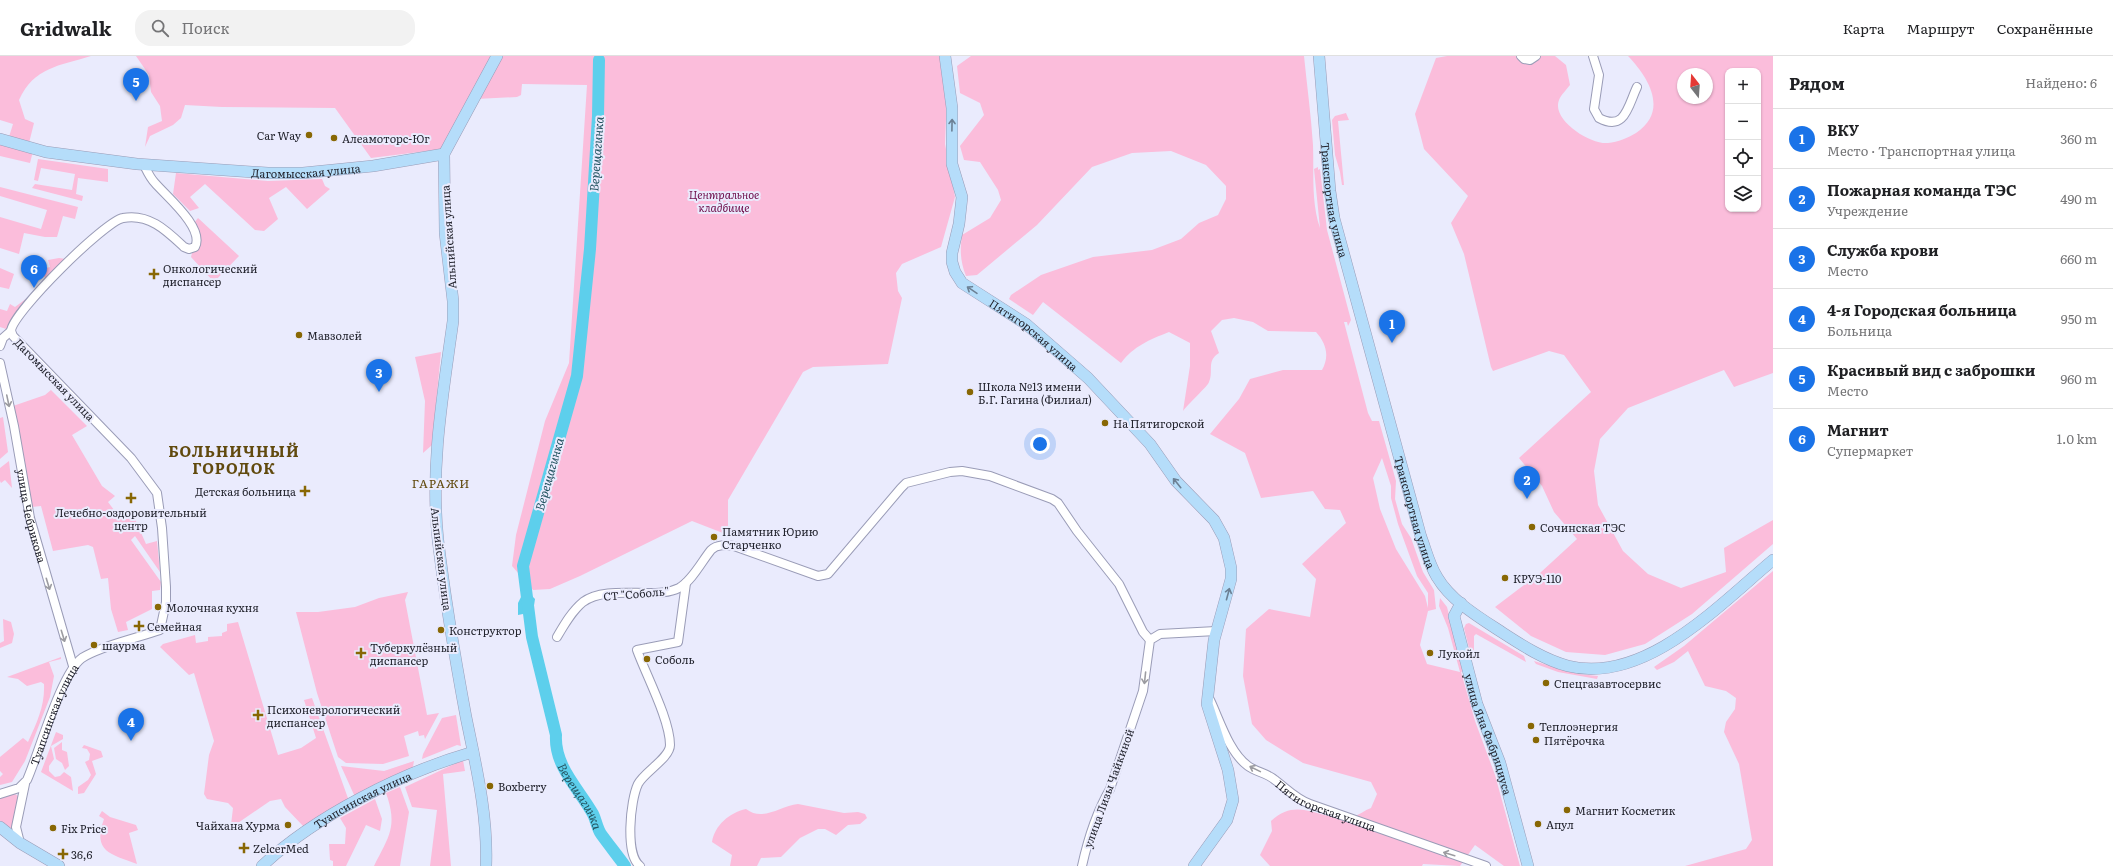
<!DOCTYPE html>
<html lang="ru">
<meta charset="utf-8">
<style>
body{margin:0;font-family:Literata,serif;background:#f2f2f2;color:#202124}
.controls{position:absolute;right:12px;top:12px;display:grid;overflow:hidden;border-radius:8px;box-shadow:0 1px 3px #0004}
.controls button{width:36px;height:36px;display:grid;place-items:center;padding:0;border:0;border-bottom:1px solid #e0e0e0;background:#fff;color:#202124;font:20px sans-serif}
.compass{position:absolute;left:1677px;top:12px;width:36px;height:36px;border-radius:50%;background:#fff;box-shadow:0 1px 3px #0004;rotate:343deg}
.you{position:absolute;left:1040px;top:388px;width:14px;height:14px;margin:-10px;border:3px solid #fff;border-radius:50%;background:#1a73e8;box-shadow:0 0 0 6px #1a73e833}
.badge{display:grid;place-items:center;width:26px;height:26px;border-radius:50%;background:#1a73e8;color:#fff;font-size:13px;font-weight:700}
.pin{position:absolute;translate:-50% -33px;filter:drop-shadow(0 1px 2px #0008)}
.pin::after{content:'';position:absolute;top:21px;width:14px;height:12px;background:inherit;clip-path:polygon(0 0,100% 0,50% 100%)}
.list{margin:0;padding:0;list-style:none}
h2{display:flex;justify-content:space-between;align-items:center;height:52px;margin:0;padding:0 16px;font-size:17px}
h2 small{font-size:13px;font-weight:400;color:#757577}
.list li{display:grid;grid-template-columns:26px 1fr auto;gap:12px;align-items:center;box-sizing:border-box;height:60px;padding:0 16px;border-top:1px solid #e0e0e0}
.list b{display:block;font-size:15px;white-space:nowrap}
.list p{margin:0;font-size:13px;white-space:nowrap;color:#757577}
.list em{font-size:13px;font-style:normal;color:#757577}
.icon{flex:none;width:22px;height:22px;fill:none;stroke:currentColor;stroke-width:2;stroke-linecap:round;stroke-linejoin:round}
.map{position:relative;flex:none;width:1773px;height:810px;overflow:hidden}
header{display:flex;align-items:center;gap:24px;box-sizing:border-box;height:56px;padding:0 20px;background:#fff;border-bottom:1px solid #e0e0e0}
header strong{font-size:19px}
nav{display:flex;gap:22px;margin-inline-start:auto;font-size:14px}
.search{width:280px;height:36px;background:#f2f2f2;display:flex;align-items:center;gap:10px;box-sizing:border-box;padding:0 14px;border-radius:16px;color:#757577;font-size:15px}
main{display:flex}
aside{flex:1;background:#fff}
.map>svg:first-child{display:block}
.green{fill:#fbbddb;fill-rule:evenodd}
.water{fill:#5dcfec}
.lines{fill:none;stroke-linecap:round;stroke-linejoin:round}
.river{stroke:#5dcfec;stroke-width:12}
.street-casing{stroke:#9a9cb7;stroke-width:10}
.secondary-casing{stroke:#9a9cb7;stroke-width:12}
.street{stroke:#fff;stroke-width:8}
.secondary{stroke:#b5ddfa;stroke-width:11}
.oneway{stroke:#6c8094}
.oneway2{stroke:#9c9ca1}
.poi-dot{fill:#886704;stroke:#eaebfd;stroke-width:1.5}
.labels{text-anchor:middle;dominant-baseline:central;stroke-width:4;stroke-linejoin:round;paint-order:stroke}
.poi-label{font-size:11px;fill:#23242e;stroke:#eaebfd;text-anchor:start}
.street-label{font-size:11px;fill:#23242e;stroke:#eaebfd}
.park-label{font-size:11px;font-style:italic;fill:#6e0e4b;stroke:#eaebfd}
.water-label{font-size:12px;font-style:italic;fill:#245461;stroke:#eaebfd}
.neighbourhood-label{font-size:12px;letter-spacing:1px;fill:#614a0e;stroke:#eaebfd}
.district-label{font-size:15px;font-weight:bold;letter-spacing:1px;fill:#614a0e;stroke:#eaebfd}
</style>
<header>
<strong>Gridwalk</strong>
<div class="search"><svg class="icon" aria-label="search" viewBox="0 0 24 24"><circle cx="10" cy="10" r="6"/><path d="M15 15l6 6"/></svg>Поиск</div>
<nav><a>Карта</a><a>Маршрут</a><a>Сохранённые</a></nav>
</header>
<main>
<div class="map">
<svg width="1773" height="810" viewBox="0 0 1773 810">
<rect width="100%" height="100%" fill="#eaebfd"/>
<g class="green">
<path d="M0 0H91C59 10 34 11 19 44L25 63 34 67 29 87 9 81 13 68 0 64Z"/>
<path d="M136 0H943L947 38 945 88 955 141 941 191 902 208 896 217 898 235 902 242 888 308 813 311 803 316 728 444V479L692 465 580 520 550 533 533 534 512 510 516 479 545 365 569 307 587 29 522 28 521 39 517 41 476 43 437 103 435 94 371 102 335 52 222 51 185 49 181 62 173 69 150 80 145 91 148 71 162 65 160 50 151 36 149 19Z"/>
<path d="M971 0H1304C1307 30 1311 59 1313 89 1314 116 1311 146 1320 172L1314 113 1318 111V114L1320 113 1327 174 1351 264 1348 270 1347 266H1344L1368 357 1372 365H1379L1396 425 1395 443 1402 468 1411 482 1423 516 1434 534 1436 553 1428 555 1420 589 1427 608 1460 616 1448 572 1439 550 1440 542 1447 551 1463 615 1461 616 1475 665 1495 719 1520 810H1504L1475 789 1460 810 1423 808 1422 810H1270L1260 799 1272 775 1271 765C1299 739 1319 766 1351 761 1358 760 1365 754 1371 752L1377 738 1371 726 1303 707 1266 684 1252 668 1243 620 1246 573 1269 553 1310 561 1316 523 1302 508 1346 467 1340 454 1325 453 1313 435 1261 442 1245 397 1210 378 1239 343 1250 323 1283 314H1322C1330 300 1326 287 1316 276L1268 275 1253 266 1234 262 1222 264 1211 275 1219 297C1206 305 1214 315 1209 326 1208 330 1187 349 1183 355L1190 310V287L1169 276C1149 284 1134 290 1121 307L1043 246 1033 259 1009 243 1011 239 1041 219 1093 201 1152 194 1181 183 1199 167 1218 159 1226 143V130L1206 109 1171 95 1132 97 1092 111 1037 169 977 219 966 220C960 205 960 194 962 179L990 162 1001 144 998 134 980 106 964 104 960 90 984 59 980 47 960 37 957 10ZM1382 402 1391 430V442L1398 468 1417 520 1428 537V552L1425 540 1396 493 1380 453 1373 422Z"/>
<path d="M1447 0H1555L1566 9 1570 29C1567 33 1561 39 1559 44 1551 64 1591 89 1608 87 1618 86 1628 82 1636 77 1669 55 1649 22 1628 0H1773V317L1734 331 1724 314 1628 352 1600 383 1594 415 1598 449 1623 495 1648 518 1681 532 1726 516 1724 492 1773 464V488L1692 558 1645 588 1605 599 1566 596 1531 580 1495 551 1540 517 1577 483 1554 456 1542 430 1519 402 1591 336 1564 299 1549 295 1493 315 1491 311 1464 198 1451 167 1468 140 1424 93 1415 58 1436 2ZM1728 15H1758V153H1728ZM1683 18H1707V42H1683Z"/>
<path d="M1346 57 1349 64 1338 65 1344 129H1342L1340 116 1335 99 1332 64 1335 60Z"/>
<path d="M0 86 33 95 30 107 0 100Z"/>
<path d="M38 103 108 113V126L78 122 76 138 83 140 82 145 32 132 35 128 72 134 75 118 41 112 38 125 34 124Z"/>
<path d="M176 117 268 125 322 123 325 130 330 133 307 153 286 131 269 142 278 163 264 175 255 174 205 128 190 141 199 152 190 155 173 138Z"/>
<path d="M0 131 78 151 75 163 63 160 57 181H45L24 177 19 198 0 192V161L41 173 47 154 0 140Z"/>
<path d="M198 162 239 200 214 226 191 201C195 183 205 190 194 167Z"/>
<path d="M59 202 66 203 50 228 39 214 50 211 48 204Z"/>
<path d="M0 212 14 218 9 233 0 231Z"/>
<path d="M31 239 34 240 6 273 0 271V253L7 255 10 248 15 251Z"/>
<path d="M441 296 432 389 423 397 425 345 415 301Z"/>
<path d="M51 334 87 370 72 379 102 430 115 440 108 446 120 462 129 455 135 463 146 488 157 485 160 516 135 480 131 484 161 526 160 534 152 535V553L126 566 128 574 118 576 111 553 108 522 101 523 93 491 88 489 53 495 41 450 32 451 13 350 45 339Z"/>
<path d="M3 361 8 396 0 403V362Z"/>
<path d="M9 405 12 432 5 424 1 427 0 425V412Z"/>
<path d="M1773 515V810H1685L1746 793 1752 784 1739 708 1724 676 1726 666 1735 653 1736 642 1726 635 1705 630 1688 595 1674 606 1657 614 1654 611 1684 590Z"/>
<path d="M408 536 405 544 427 659 439 657 425 683 424 679 419 680 418 675 404 680 409 700 383 708 346 707 338 701 317 637 296 556H318L355 551 379 542Z"/>
<path d="M3 563 11 566 14 578 12 587 0 592V587L4 585Z"/>
<path d="M238 566 278 699 301 692 316 682 304 644 312 642 349 745 304 771 285 751 281 743 270 745 235 769H231L233 752 228 747 207 743 204 738 209 699 214 685 194 617 189 619 160 591 163 588 195 579 196 587 208 585V581L222 580V577L227 575V568Z"/>
<path d="M1469 567 1524 600 1526 606 1476 578 1474 580V596H1470L1464 572 1466 568Z"/>
<path d="M61 601V603L49 606 54 620 50 641 25 705 12 726 0 729V721L3 718 0 715V701L23 682 28 686C37 666 45 650 44 628L41 626 27 630 18 623 7 621Z"/>
<path d="M1534 605 1578 618 1598 620 1597 623 1558 616 1536 608Z"/>
<path d="M456 659 461 690 457 689 422 703 423 698 442 662Z"/>
<path d="M56 676 63 679V683L51 690 54 703 49 710V715L55 721 60 720 64 716 71 721 73 735 41 716Z"/>
<path d="M62 686V694L67 696 69 710 65 714 62 707 56 703 54 692Z"/>
<path d="M84 689 101 695 103 701 92 705 96 718 84 737 78 738V731L88 724 91 719 85 706 89 704 90 698 87 693 82 692Z"/>
<path d="M463 704 465 715 443 718 451 810H430L437 754 412 751 405 731Z"/>
<path d="M414 705 412 716 355 741 341 710 384 715Z"/>
<path d="M400 731 409 756 400 810H374C389 780 398 771 386 737Z"/>
<path d="M15 738 18 740V744L13 770 9 773 0 766V740Z"/>
<path d="M375 743 382 763 380 775 366 769 346 810H333V805L330 804 329 788H345L346 772 340 762Z"/>
<path d="M798 748 844 757 858 756 865 758 867 762 860 768 848 769 836 779 825 773H818L800 782 781 801 761 802 757 810H730L732 799 712 786C715 769 729 757 746 753 763 766 780 750 798 748Z"/>
<path d="M102 755 110 761 136 769 138 774 129 777 137 808C111 798 92 796 104 763L99 760Z"/>
</g>
<path class="water" d="M530 538 535 543 533 556 518 559V547L522 539Z"/>
<g class="lines">
<path class="river" id="s1" d="M599 4 598 60 590 193 577 320 523 510 532 581 556 679C554 710 579 733 593 758 596 764 597 772 601 778 609 789 617 799 625 810"/>
<g class="street-casing">
<g id="street">
<path d="M1521 0 1524 3 1530 4 1536 0"/>
<path d="M1593 0 1599 19 1594 53 1599 62C1625 76 1628 50 1637 31"/>
<path d="M0 290 3 282 11 275"/>
<path id="s2" d="M0 307 14 370 30 462 73 610"/>
<path d="M557 581C564 569 572 555 583 546 599 534 627 537 646 537 657 537 669 537 679 532 692 525 702 505 711 494 717 488 726 489 734 490L818 520 828 518 901 432 906 427 950 416 962 415 990 420 1052 443 1058 447 1077 475 1119 528 1143 576 1150 584"/>
<path id="s3" d="M1210 644C1220 665 1229 696 1248 710 1256 716 1267 717 1275 724 1287 733 1296 743 1310 748L1486 810"/>
<path id="s4" d="M0 738 19 732 27 724C39 697 61 617 82 602 101 590 137 582 160 574L166 546V531L162 472 157 437 131 402 13 280 11 275C12 257 105 165 123 162 149 157 167 175 184 191L189 193 195 191C205 172 166 140 155 127 150 122 147 115 144 109"/>
<path d="M20 787 16 771 25 728"/>
<path d="M640 810C625 799 630 745 638 728 644 716 670 702 670 689 670 664 646 619 637 594L678 586 686 527"/>
<path d="M1082 810C1088 783 1096 757 1110 733L1143 635 1150 584 1160 578 1216 575"/>
</g>
</g>
<g class="secondary-casing">
<g id="secondary">
<path id="s5" d="M945 0 952 52V108L962 141 959 168 952 197V206L955 216 962 227 1026 268 1088 322 1150 388 1176 425 1214 464 1224 482 1231 512V523L1214 584 1207 648 1228 714 1233 744 1227 764 1194 810"/>
<path id="s6" d="M1319 0 1330 135 1334 162 1421 481C1426 494 1429 508 1437 521 1451 545 1480 562 1503 577 1523 590 1545 604 1568 610 1645 629 1720 548 1773 504"/>
<path id="s7" d="M0 83 46 96 137 108 268 117H303L373 110 444 98"/>
<path id="s8" d="M1461 547 1454 560 1477 648 1500 707 1528 810"/>
<path d="M0 771 20 787 59 810"/>
<path id="s9" d="M262 810C315 760 403 716 473 696"/>
<path d="M486 810C488 759 476 710 466 661 455 602 445 543 438 484 430 410 443 338 453 265V245L445 177 444 98 497 0"/>
</g>
</g>
<use href="#street" class="street"/>
<use href="#secondary" class="secondary"/>
</g>
<defs><path id="oneway-shaft" d="M-6 0H5M1.5-3L5.5 0L1.5 3" fill="none" stroke-width="1.6" stroke-linecap="round" stroke-linejoin="round"/></defs>
<g class="oneway">
<use href="#oneway-shaft" transform="translate(952 69) rotate(-89)"/>
<use href="#oneway-shaft" transform="translate(972 234) rotate(-146)"/>
<use href="#oneway-shaft" transform="translate(1177 427) rotate(-129)"/>
<use href="#oneway-shaft" transform="translate(1228 538) rotate(-75)"/>
</g>
<g class="oneway2">
<use href="#oneway-shaft" transform="translate(8 345) rotate(78)"/>
<use href="#oneway-shaft" transform="translate(48 528) rotate(73)"/>
<use href="#oneway-shaft" transform="translate(63 580) rotate(73)"/>
<use href="#oneway-shaft" transform="translate(1145 622) rotate(96)"/>
<use href="#oneway-shaft" transform="translate(1255 713) rotate(-154)"/>
<use href="#oneway-shaft" transform="translate(1449 798) rotate(-163)"/>
</g>
<g class="poi-dot">
<circle cx="309" cy="79" r="4"/>
<circle cx="334" cy="82" r="4"/>
<path d="M152 212h4v4h4v4h-4v4h-4v-4h-4v-4h4z"/>
<circle cx="299" cy="279" r="4"/>
<circle cx="970" cy="336" r="4"/>
<circle cx="1105" cy="367" r="4"/>
<path d="M303 429h4v4h4v4h-4v4h-4v-4h-4v-4h4z"/>
<path d="M129 436h4v4h4v4h-4v4h-4v-4h-4v-4h4z"/>
<circle cx="1532" cy="471" r="4"/>
<circle cx="714" cy="481" r="4"/>
<circle cx="1505" cy="522" r="4"/>
<circle cx="158" cy="551" r="4"/>
<path d="M137 564h4v4h4v4h-4v4h-4v-4h-4v-4h4z"/>
<circle cx="441" cy="574" r="4"/>
<circle cx="94" cy="589" r="4"/>
<path d="M359 591h4v4h4v4h-4v4h-4v-4h-4v-4h4z"/>
<circle cx="1430" cy="597" r="4"/>
<circle cx="647" cy="603" r="4"/>
<circle cx="1546" cy="627" r="4"/>
<path d="M256 653h4v4h4v4h-4v4h-4v-4h-4v-4h4z"/>
<circle cx="1531" cy="670" r="4"/>
<circle cx="1536" cy="684" r="4"/>
<circle cx="490" cy="730" r="4"/>
<circle cx="1567" cy="754" r="4"/>
<circle cx="1538" cy="768" r="4"/>
<circle cx="288" cy="769" r="4"/>
<circle cx="53" cy="772" r="4"/>
<path d="M242 786h4v4h4v4h-4v4h-4v-4h-4v-4h4z"/>
<path d="M61 792h4v4h4v4h-4v4h-4v-4h-4v-4h4z"/>
</g>
<g class="labels">
<g class="poi-label">
<text x="301" y="79" text-anchor="end">Car Way</text>
<text x="342" y="82">Алеамоторс-Юг</text>
<text x="163" y="212">Онкологический<tspan x="163" dy="13">диспансер</tspan></text>
<text x="307" y="279">Мавзолей</text>
<text x="978" y="330">Школа №13 имени<tspan x="978" dy="13">Б.Г. Гагина (Филиал)</tspan></text>
<text x="1113" y="367">На Пятигорской</text>
<text x="296" y="435" text-anchor="end">Детская больница</text>
<text x="131" y="456" text-anchor="middle">Лечебно-оздоровительный<tspan x="131" dy="13">центр</tspan></text>
<text x="1540" y="471">Сочинская ТЭС</text>
<text x="722" y="475">Памятник Юрию<tspan x="722" dy="13">Старченко</tspan></text>
<text x="1513" y="522">КРУЭ-110</text>
<text x="166" y="551">Молочная кухня</text>
<text x="147" y="570">Семейная</text>
<text x="449" y="574">Конструктор</text>
<text x="102" y="589">шаурма</text>
<text x="370" y="591">Туберкулёзный<tspan x="370" dy="13">диспансер</tspan></text>
<text x="1438" y="597">Лукойл</text>
<text x="655" y="603">Соболь</text>
<text x="1554" y="627">Спецгазавтосервис</text>
<text x="267" y="653">Психоневрологический<tspan x="267" dy="13">диспансер</tspan></text>
<text x="1539" y="670">Теплоэнергия</text>
<text x="1544" y="684">Пятёрочка</text>
<text x="498" y="730">Boxberry</text>
<text x="1575" y="754">Магнит Косметик</text>
<text x="1546" y="768">Апул</text>
<text x="280" y="769" text-anchor="end">Чайхана Хурма</text>
<text x="61" y="772">Fix Price</text>
<text x="253" y="792">ZelcerMed</text>
<text x="71" y="798">36,6</text>
</g>
<g class="street-label">
<text stroke="none"><textPath href="#s7" startOffset="309">Дагомысская улица</textPath></text>
<text stroke="none"><textPath href="#s6" startOffset="145">Транспортная улица</textPath></text>
<text transform="translate(448 181) rotate(-94)">Альпийская улица</text>
<text stroke="none"><textPath href="#s5" startOffset="321">Пятигорская улица</textPath></text>
<text transform="translate(55 323) rotate(46)">Дагомысская улица</text>
<text stroke="none"><textPath href="#s6" startOffset="468">Транспортная улица</textPath></text>
<text stroke="none"><textPath href="#s2" startOffset="156">улица Чебрикова</textPath></text>
<text transform="translate(442 503) rotate(83)">Альпийская улица</text>
<text transform="translate(636 537) rotate(-5)">СТ "Соболь"</text>
<text stroke="none"><textPath href="#s4" startOffset="102">Туапсинская улица</textPath></text>
<text stroke="none"><textPath href="#s8" startOffset="138">улица Яна Фабрициуса</textPath></text>
<text transform="translate(1108 732) rotate(-70)">улица Лизы Чайкиной</text>
<text stroke="none"><textPath href="#s9" startOffset="121">Туапсинская улица</textPath></text>
<text stroke="none"><textPath href="#s3" startOffset="165">Пятигорская улица</textPath></text>
</g>
<g class="park-label">
<text x="724" y="138">Центральное<tspan x="724" dy="13">кладбище</tspan></text>
</g>
<g class="water-label">
<text transform="translate(596 98) rotate(-86)">Верещагинка</text>
<text transform="translate(549 418) rotate(-74)">Верещагинка</text>
<text stroke="none"><textPath href="#s1" startOffset="754">Верещагинка</textPath></text>
</g>
<g class="neighbourhood-label">
<text x="441" y="427">ГАРАЖИ</text>
</g>
<g class="district-label">
<text x="234" y="394">БОЛЬНИЧНЫЙ<tspan x="234" dy="17">ГОРОДОК</tspan></text>
</g>
</g>
</svg>
<div class="controls">
<button>+</button>
<button>−</button>
<button><svg class="icon" aria-label="locate" viewBox="0 0 24 24"><circle cx="12" cy="12" r="6"/><path d="M12 2v4M12 18v4M2 12h4M18 12h4"/></svg></button>
<button><svg class="icon" aria-label="layers" viewBox="0 0 24 24"><path d="M12 4l9 5-9 5-9-5zM3 14l9 5 9-5"/></svg></button>
</div>
<svg class="compass" viewBox="-18 -18 36 36"><path d="M0-13l5 13h-10z" fill="#e53935"/><path d="M0 13l5-13h-10z" fill="#757577"/></svg>
<div class="you"></div>
<div class="pin badge" style="left:1392px;top:287px">1</div>
<div class="pin badge" style="left:1527px;top:443px">2</div>
<div class="pin badge" style="left:379px;top:336px">3</div>
<div class="pin badge" style="left:131px;top:685px">4</div>
<div class="pin badge" style="left:136px;top:45px">5</div>
<div class="pin badge" style="left:34px;top:232px">6</div>
</div>
<aside>
<h2>Рядом<small>Найдено: 6</small></h2>
<ul class="list">
<li><span class="badge">1</span><div><b>ВКУ</b><p>Место · Транспортная улица</p></div><em>360 m</em></li>
<li><span class="badge">2</span><div><b>Пожарная команда ТЭС</b><p>Учреждение</p></div><em>490 m</em></li>
<li><span class="badge">3</span><div><b>Служба крови</b><p>Место</p></div><em>660 m</em></li>
<li><span class="badge">4</span><div><b>4-я Городская больница</b><p>Больница</p></div><em>950 m</em></li>
<li><span class="badge">5</span><div><b>Красивый вид с заброшки</b><p>Место</p></div><em>960 m</em></li>
<li><span class="badge">6</span><div><b>Магнит</b><p>Супермаркет</p></div><em>1.0 km</em></li>
</ul>
</aside>
</main>
